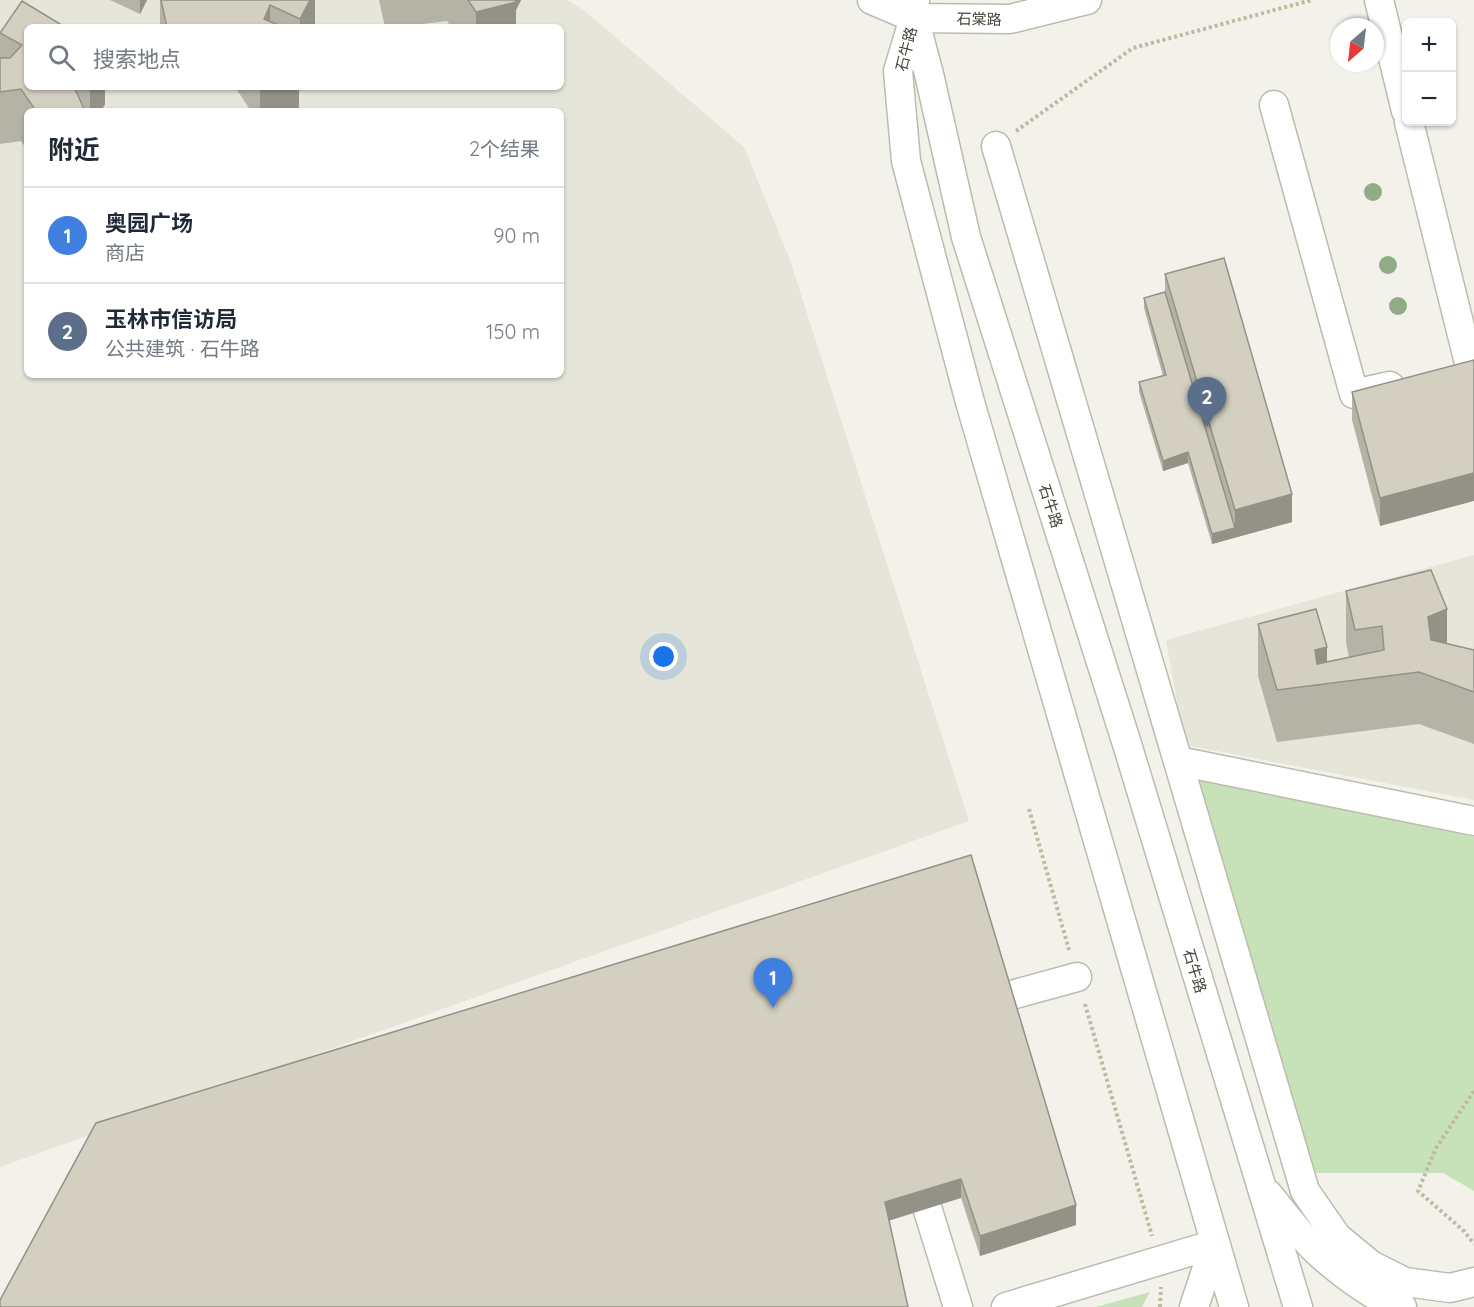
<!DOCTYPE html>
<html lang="zh">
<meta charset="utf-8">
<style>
body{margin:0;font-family:Quicksand,"Noto Sans SC",sans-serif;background:#f6f6f7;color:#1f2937}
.controls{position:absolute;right:18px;top:18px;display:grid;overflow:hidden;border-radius:9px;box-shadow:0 2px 4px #0004}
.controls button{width:54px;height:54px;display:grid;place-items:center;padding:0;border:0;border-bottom:2px solid #e0e1e3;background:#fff;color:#1f2937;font:30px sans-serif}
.compass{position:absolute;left:1330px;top:18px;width:54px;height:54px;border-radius:50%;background:#fff;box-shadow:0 2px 4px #0004;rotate:208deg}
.you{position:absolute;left:664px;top:657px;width:21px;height:21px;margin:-15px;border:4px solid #fff;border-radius:50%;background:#1a73e8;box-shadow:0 0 0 9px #1a73e833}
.badge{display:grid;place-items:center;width:39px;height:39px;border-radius:50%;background:#0f766e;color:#fff;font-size:20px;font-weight:700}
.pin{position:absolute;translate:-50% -50px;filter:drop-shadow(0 2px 3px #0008)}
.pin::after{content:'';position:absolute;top:32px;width:21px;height:18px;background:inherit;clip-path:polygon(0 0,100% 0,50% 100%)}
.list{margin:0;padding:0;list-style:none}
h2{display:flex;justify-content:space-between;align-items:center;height:78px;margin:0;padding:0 24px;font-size:26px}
h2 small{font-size:20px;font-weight:400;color:#747a83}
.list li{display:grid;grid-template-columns:39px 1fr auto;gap:18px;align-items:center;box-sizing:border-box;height:96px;padding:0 24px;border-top:2px solid #e0e1e3}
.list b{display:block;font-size:22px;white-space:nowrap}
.list p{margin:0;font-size:20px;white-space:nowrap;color:#747a83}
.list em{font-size:20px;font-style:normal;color:#747a83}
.icon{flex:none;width:33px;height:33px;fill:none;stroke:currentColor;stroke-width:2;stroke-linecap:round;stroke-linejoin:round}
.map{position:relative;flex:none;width:1474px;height:1307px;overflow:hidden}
.search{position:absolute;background:#fff;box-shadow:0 2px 4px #0004;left:24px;top:24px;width:540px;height:66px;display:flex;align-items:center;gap:15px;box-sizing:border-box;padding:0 21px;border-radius:9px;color:#747a83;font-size:22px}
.panel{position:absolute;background:#fff;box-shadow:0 2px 4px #0004;left:24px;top:108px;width:540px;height:270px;border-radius:9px}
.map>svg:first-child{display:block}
.residential{fill:#e6e5d9;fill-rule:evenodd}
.green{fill:#c7e2b8}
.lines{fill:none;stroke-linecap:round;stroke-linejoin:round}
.minor-casing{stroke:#bdbbae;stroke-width:31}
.path{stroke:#beb9a1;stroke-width:4;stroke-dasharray:3 3;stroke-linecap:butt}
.minor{stroke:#fff;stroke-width:28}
.tree{fill:#90ab85}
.wall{fill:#b5b2a6}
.shaded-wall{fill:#949187}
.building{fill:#d3cfc1;stroke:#949187;stroke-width:1.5}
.labels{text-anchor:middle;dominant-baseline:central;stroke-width:5;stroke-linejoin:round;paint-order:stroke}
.street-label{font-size:15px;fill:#464339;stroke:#fff}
</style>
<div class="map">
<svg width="1474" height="1307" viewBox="0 0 1474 1307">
<rect width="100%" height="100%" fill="#f3f2ea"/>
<g class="residential">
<path d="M0 0H567L586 12 744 147 790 260 969 821 0 1167ZM27 27H561V87H27ZM27 111H561V375H27Z"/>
<path d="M1474 555V800L1185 745 1166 640Z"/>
</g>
<g class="green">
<path d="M1192 777 1474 837V1191L1443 1173H1314Z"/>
<path d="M1150 1292 1142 1307H1096Z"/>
</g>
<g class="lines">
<g class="minor-casing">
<g id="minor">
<path d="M872 0 914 18 1010 19 1087 0"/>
<path d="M915 0 914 18 898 71 906 161 970 402 1234 1307"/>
<path d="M1379 0 1406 111"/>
<path d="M914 18 929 74 966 237 1127 744 1298 1307"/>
<path d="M1274 105 1354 394 1390 386"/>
<path d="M1409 122 1470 367"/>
<path d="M996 146 1305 1191 1337 1237 1371 1265 1405 1282 1450 1288 1474 1282"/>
<path d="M1178 761 1474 821"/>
<path d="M975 1005 1077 977"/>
<path d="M916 1172 958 1307"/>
<path d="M1268 1194C1281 1210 1293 1226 1307 1241 1326 1262 1376 1301 1402 1307"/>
<path d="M1006 1307 1215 1244"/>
<path d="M1194 1307 1215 1244"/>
</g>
</g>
<g class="path">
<path d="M1016 131 1133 48 1312 0"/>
<path d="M1029 809 1069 950"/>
<path d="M1085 1004 1152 1236"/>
<path d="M1474 1091 1436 1148 1418 1191 1464 1231 1474 1244"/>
<path d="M1160 1307 1161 1287"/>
</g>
<use href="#minor" class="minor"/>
</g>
<g class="tree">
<circle cx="1373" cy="192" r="9"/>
<circle cx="1388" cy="265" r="9"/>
<circle cx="1398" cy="306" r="9"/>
</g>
<g class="wall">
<path d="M110 0H147L140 14Z"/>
<rect x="160" y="0" width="155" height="27"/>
<path d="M379 0H521L516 10V27H451L447 21 398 27H385Z"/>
<path d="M22 1 27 87H105V104L101 111H27V150L21 141 0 144V33Z"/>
<path d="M168 87H184L169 89Z"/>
<path d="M235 87H299V111H251Z"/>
<path d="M1165 274 1292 522 1212 544 1188 463 1163 471 1139 392V382L1163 376 1144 308V298L1165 292Z"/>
<path d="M1474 360 1380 526 1352 420V392Z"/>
<path d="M1346 591 1447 643 1474 650V744L1419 724 1277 742 1258 676V624L1327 662 1349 657 1346 643Z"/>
<path d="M971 855 1076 1225 980 1256 961 1198 0 1307Z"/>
</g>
<g class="shaded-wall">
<path d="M140 0H147L140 14Z"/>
<path d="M310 0H315V27H300V19Z"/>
<path d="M516 0H521L516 10Z"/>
<path d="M516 2V27H476V12Z"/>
<path d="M270 5V27L264 19Z"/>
<path d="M90 87H105V104L101 111H90Z"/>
<rect x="260" y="87" width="39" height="24"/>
<path d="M1188 452V463L1163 471V461Z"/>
<path d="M1474 473V501L1380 526V498Z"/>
<path d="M1292 494V522L1212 544V534L1235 528V510Z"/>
<path d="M1447 609V660L1428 668V617Z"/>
<path d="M1327 647V684L1315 686V650Z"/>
<path d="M961 1179V1198L885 1222V1202Z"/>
<path d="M1076 1205V1225L980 1256V1236Z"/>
</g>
<g class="building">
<path d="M161 0H310L300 19 270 5 264 19 283 27H167Z"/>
<path d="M468 0H515L516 2 476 12Z"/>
<path d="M22 1 65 27H27V87H74L85 111H36L21 89 0 92V58H10L22 45 0 33Z"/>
<path d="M1224 258 1292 494 1235 510 1165 274Z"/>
<path d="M1165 292 1235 528 1212 534 1188 452 1163 461 1139 382 1166 375 1144 298Z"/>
<path d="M1474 360V473L1380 498 1352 392Z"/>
<path d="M1431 570 1447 609 1428 617 1431 640 1474 650V692L1419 672 1277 690 1258 624 1316 609 1327 647 1315 650 1317 664 1384 650 1382 626 1355 630 1346 591Z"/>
<path d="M971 855 1076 1205 980 1236 961 1179 885 1202 908 1307H0V1300L96 1123Z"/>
</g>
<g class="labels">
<g class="street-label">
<text transform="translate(979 19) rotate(1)">石棠路</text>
<text transform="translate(906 49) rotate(-76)">石牛路</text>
<text transform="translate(1051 506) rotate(72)">石牛路</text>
<text transform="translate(1195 971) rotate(73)">石牛路</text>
</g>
</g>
</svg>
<div class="controls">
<button>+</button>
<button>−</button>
</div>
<svg class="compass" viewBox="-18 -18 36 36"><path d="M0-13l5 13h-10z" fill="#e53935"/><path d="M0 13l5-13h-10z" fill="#747a83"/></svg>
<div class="you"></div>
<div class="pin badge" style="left:773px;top:1008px;background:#3f7fe0">1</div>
<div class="pin badge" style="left:1207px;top:427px;background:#5c6f8a">2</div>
<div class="search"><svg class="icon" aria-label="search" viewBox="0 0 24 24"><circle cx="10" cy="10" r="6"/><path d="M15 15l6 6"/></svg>搜索地点</div>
<section class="panel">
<h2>附近<small>2个结果</small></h2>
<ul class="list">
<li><span class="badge" style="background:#3f7fe0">1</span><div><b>奥园广场</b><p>商店</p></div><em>90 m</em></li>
<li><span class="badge" style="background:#5c6f8a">2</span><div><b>玉林市信访局</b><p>公共建筑 · 石牛路</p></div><em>150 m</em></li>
</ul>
</section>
</div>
